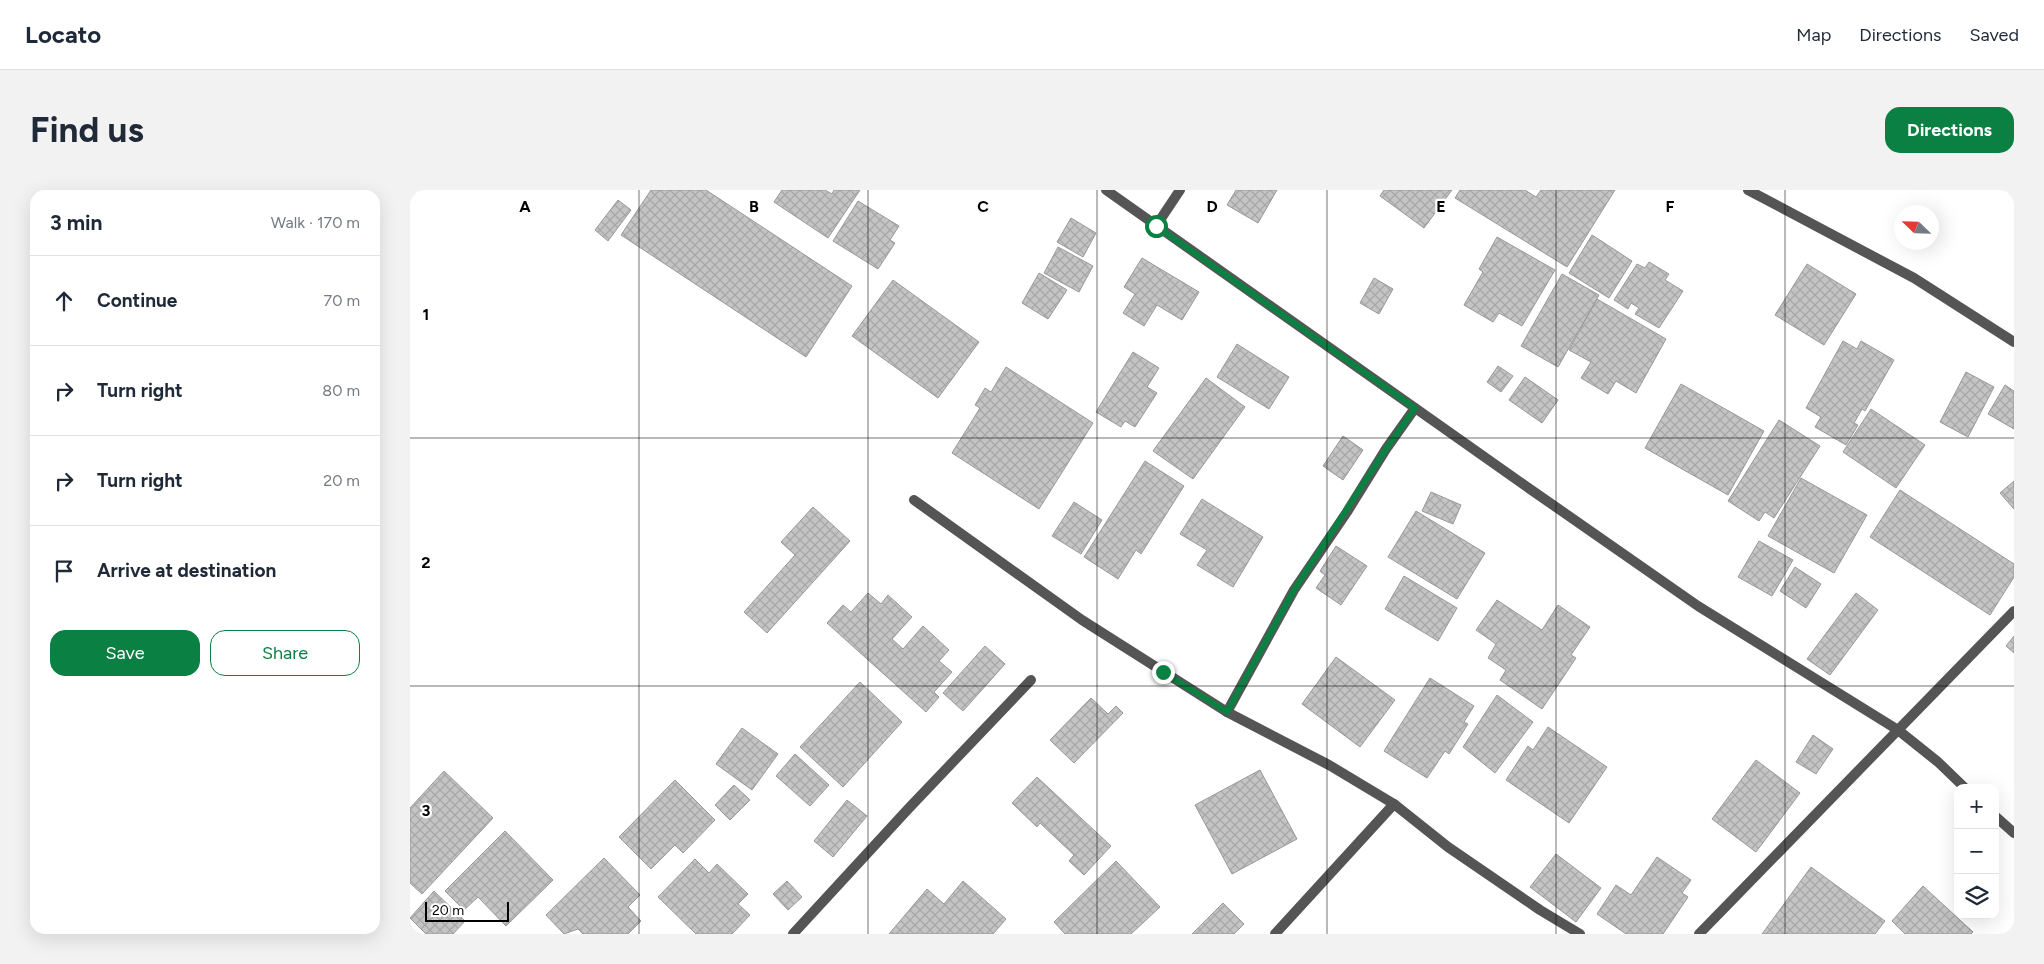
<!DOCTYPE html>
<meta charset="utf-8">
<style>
body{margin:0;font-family:Figtree,sans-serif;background:#f2f2f3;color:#1f2937}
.controls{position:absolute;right:15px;bottom:15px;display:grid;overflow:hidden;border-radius:10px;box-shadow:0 5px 20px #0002}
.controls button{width:45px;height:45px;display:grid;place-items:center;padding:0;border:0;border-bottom:1px solid #e0e1e3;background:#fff;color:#1f2937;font:25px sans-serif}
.compass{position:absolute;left:1484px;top:15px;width:45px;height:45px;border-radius:50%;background:#fff;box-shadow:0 5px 20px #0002;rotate:293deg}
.scale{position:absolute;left:15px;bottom:12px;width:84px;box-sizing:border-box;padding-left:5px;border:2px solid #000;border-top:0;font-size:14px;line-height:18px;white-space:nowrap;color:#000;-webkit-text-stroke:4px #fff;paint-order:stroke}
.stop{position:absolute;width:15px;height:15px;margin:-11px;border:4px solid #0b8043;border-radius:50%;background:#fff}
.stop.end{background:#0b8043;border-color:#fff;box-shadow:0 1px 5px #0008}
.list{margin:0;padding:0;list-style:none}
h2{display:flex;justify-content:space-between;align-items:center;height:65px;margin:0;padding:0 20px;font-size:21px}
h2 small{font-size:16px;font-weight:400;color:#747a83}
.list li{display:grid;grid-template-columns:32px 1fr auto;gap:15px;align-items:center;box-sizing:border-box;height:90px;padding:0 20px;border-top:1px solid #e0e1e3}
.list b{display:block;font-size:19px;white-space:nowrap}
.list em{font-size:16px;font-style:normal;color:#747a83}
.actions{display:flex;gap:10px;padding:15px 20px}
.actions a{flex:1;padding:11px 0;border:1px solid #0b8043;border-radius:15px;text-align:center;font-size:18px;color:#0b8043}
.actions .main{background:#0b8043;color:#fff}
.icon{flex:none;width:28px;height:28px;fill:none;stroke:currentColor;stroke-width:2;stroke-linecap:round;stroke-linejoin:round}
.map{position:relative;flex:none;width:1604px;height:744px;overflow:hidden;border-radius:15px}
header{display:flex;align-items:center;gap:30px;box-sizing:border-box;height:70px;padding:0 25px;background:#fff;border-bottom:1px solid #e0e1e3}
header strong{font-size:24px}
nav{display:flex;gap:28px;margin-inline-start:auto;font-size:18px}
.intro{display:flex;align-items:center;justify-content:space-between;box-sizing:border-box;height:120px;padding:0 30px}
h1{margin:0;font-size:35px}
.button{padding:12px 22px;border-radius:15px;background:#0b8043;color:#fff;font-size:18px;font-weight:700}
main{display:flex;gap:30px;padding:0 30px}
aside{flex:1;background:#fff;border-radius:15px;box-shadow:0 5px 20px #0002}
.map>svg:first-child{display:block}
.building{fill:url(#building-cross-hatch);stroke:#999}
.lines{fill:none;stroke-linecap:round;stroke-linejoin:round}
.street{stroke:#555;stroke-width:10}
.route{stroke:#0b8043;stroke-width:6}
.grid{fill:none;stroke:#000;stroke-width:1;stroke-opacity:0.55}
.grid-label{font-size:16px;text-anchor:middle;font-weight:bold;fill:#000;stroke:#fff;stroke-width:4.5;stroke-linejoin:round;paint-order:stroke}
</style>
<header>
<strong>Locato</strong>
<nav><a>Map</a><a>Directions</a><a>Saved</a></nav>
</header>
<div class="intro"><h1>Find us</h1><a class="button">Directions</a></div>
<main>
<aside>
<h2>3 min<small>Walk · 170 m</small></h2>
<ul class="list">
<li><svg class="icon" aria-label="ahead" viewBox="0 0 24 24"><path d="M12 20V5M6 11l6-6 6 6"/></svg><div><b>Continue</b></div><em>70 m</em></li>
<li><svg class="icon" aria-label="right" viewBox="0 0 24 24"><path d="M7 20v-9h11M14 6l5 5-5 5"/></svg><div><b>Turn right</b></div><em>80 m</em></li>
<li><svg class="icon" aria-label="right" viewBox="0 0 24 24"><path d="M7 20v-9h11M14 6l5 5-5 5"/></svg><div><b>Turn right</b></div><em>20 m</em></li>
<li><svg class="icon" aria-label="arrive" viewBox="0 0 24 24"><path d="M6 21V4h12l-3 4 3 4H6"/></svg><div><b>Arrive at destination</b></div></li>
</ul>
<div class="actions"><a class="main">Save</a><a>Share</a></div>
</aside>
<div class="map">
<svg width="1604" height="744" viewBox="0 0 1604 744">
<defs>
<pattern id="building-cross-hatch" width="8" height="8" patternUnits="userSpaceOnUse" patternTransform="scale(1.25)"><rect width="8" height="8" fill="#c4c4c4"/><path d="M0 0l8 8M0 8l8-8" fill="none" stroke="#a7a7a7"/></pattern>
</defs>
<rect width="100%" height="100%" fill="#fff"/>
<g class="building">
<path d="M241 0H296L442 96 396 167 211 45Z"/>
<path d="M372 0H415L422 4 424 0H450L418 48 364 12Z"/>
<path d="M826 0H867L848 33 817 15Z"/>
<path d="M974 0H1042L1014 38 970 6Z"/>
<path d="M1050 0H1115L1126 7 1131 0H1205L1157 77 1045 8Z"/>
<path d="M208 10 221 20 198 51 185 40Z"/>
<path d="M448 11 489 36 480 50 485 53 468 79 423 51Z"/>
<path d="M661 28 686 43 673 67 647 52Z"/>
<path d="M1182 45 1222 71 1199 108 1159 83Z"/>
<path d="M1087 47 1145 80 1112 136 1089 123 1083 132 1054 115 1073 82 1069 79Z"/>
<path d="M648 57 683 76 669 102 634 83Z"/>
<path d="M732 68 789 102 772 130 747 115 734 136 713 123 725 104 714 97Z"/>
<path d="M1239 72 1259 84 1255 90 1273 101 1249 138 1225 124 1229 118 1221 113 1218 119 1204 110 1227 74 1235 78Z"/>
<path d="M1397 74 1446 104 1414 155 1365 125Z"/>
<path d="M629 83 657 100 638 129 612 113Z"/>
<path d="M1152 84 1189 105 1148 177 1111 156Z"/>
<path d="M964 88 983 99 969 124 950 113Z"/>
<path d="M483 90 569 152 528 208 442 146Z"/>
<path d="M1187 109 1256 149 1226 203 1206 191 1198 204 1171 188 1181 172 1159 160Z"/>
<path d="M1433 151 1447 159 1451 151 1484 170 1455 221 1452 219 1444 233 1448 235 1436 255 1405 237 1411 227 1396 218Z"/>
<path d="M827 154 879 187 859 219 807 187Z"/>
<path d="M723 162 749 178 737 197 747 203 725 237 715 231 711 237 686 222Z"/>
<path d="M1088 176 1103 186 1091 202 1077 192Z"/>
<path d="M596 177 683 233 629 319 542 263 570 218 565 215 575 198 581 202Z"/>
<path d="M1556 182 1584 197 1558 247 1530 232Z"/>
<path d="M1115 187 1148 210 1132 233 1099 210Z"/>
<path d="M796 188 835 217 783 289 743 261Z"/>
<path d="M1271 194 1354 241 1318 305 1235 258Z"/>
<path d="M1595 195 1604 201V239L1578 224Z"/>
<path d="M1461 219 1515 255 1486 298 1433 262Z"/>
<path d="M1369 230 1410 256 1364 328 1355 322 1349 331 1318 311Z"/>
<path d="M933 246 953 260 933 290 913 276Z"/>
<path d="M735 271 774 296 731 364 726 360 708 389 674 367Z"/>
<path d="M1391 288 1457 325 1424 383 1358 346Z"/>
<path d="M1604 291V319L1590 303Z"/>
<path d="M1490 300 1604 374V387L1580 425 1460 347Z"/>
<path d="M1021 302 1051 315 1043 334 1012 321Z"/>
<path d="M792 309 853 347 823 397 787 375 797 360 770 344Z"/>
<path d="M664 312 692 330 671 364 642 346Z"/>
<path d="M403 317 440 351 357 443 334 422 385 365 371 352Z"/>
<path d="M1006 321 1075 363 1047 409 978 367Z"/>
<path d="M1349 351 1383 370 1362 406 1328 387Z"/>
<path d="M926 356 957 376 931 415 906 398 915 385 910 381Z"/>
<path d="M1385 377 1411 394 1396 418 1370 401Z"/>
<path d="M994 386 1047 418 1028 451 975 419Z"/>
<path d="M458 403 471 414 478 405 502 427 482 449 493 459 513 436 539 460 529 471 542 482 524 502 529 507 516 522 417 433 433 415 441 422Z"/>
<path d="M1446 403 1468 420 1420 485 1397 469Z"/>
<path d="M1087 410 1132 440 1148 415 1180 437 1161 465 1166 468 1132 519 1090 490 1096 480 1078 468 1086 454 1066 440Z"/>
<path d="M1604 446V463L1596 456Z"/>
<path d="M575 456 595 474 553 521 533 503Z"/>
<path d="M926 467 985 510 950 557 892 514Z"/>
<path d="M1020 488 1064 516 1054 532 1058 534 1039 564 1035 561 1017 588 974 561Z"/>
<path d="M450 492 492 532 433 597 390 557Z"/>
<path d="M1087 505 1123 532 1085 583 1053 557Z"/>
<path d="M681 508 698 524 706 516 713 523 664 573 640 550Z"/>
<path d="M1138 537 1197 577 1159 633 1096 590 1118 556 1123 560Z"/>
<path d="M332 538 368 564 342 600 306 574Z"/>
<path d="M1403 545 1423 559 1406 584 1386 572Z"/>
<path d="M385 564 419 595 400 616 366 586Z"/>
<path d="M1346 570 1390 603 1346 662 1302 629Z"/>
<path d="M850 580 887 649 822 684 785 615Z"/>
<path d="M34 581 83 628 12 704 0 693V618Z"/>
<path d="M627 587 701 656 674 685 659 671 664 665 630 633 627 637 602 613Z"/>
<path d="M265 590 305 630 273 663 265 655 241 679 209 647Z"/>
<path d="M324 595 340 610 320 630 305 615Z"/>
<path d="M437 610 457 626 423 667 404 651Z"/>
<path d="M95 641 143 690 96 736 68 707 54 720 35 701Z"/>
<path d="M1146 664 1191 698 1166 732 1120 697Z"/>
<path d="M1247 667 1281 690 1272 703 1278 707 1253 744H1216L1187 724 1206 695 1221 705Z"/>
<path d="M194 668 230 705 218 717 231 731 218 744H173L168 739 154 744 136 725Z"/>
<path d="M285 669 299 683 307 674 338 704 328 714 340 725 322 744H286L248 707Z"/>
<path d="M706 671 750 717 721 744H655L644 732Z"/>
<path d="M1401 677 1475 731 1465 744H1352Z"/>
<path d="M377 691 392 707 378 720 363 704Z"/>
<path d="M553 691 596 729 583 744H479L517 699 534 714Z"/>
<path d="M1513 696 1563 742 1561 744H1495L1482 731Z"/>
<path d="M24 701 55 731 43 744H16L0 728Z"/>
<path d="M813 713 834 734 824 744H782Z"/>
</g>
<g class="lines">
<g class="street">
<path d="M696 0 1110 292 1288 416 1488 540 1528 572 1555 598"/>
<path d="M1338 0 1504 88 1604 152"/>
<path d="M746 36 770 0"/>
<path d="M504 310 672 430 817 522 919 575 984 614 1038 657 1130 720 1170 744"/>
<path d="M817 522 884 400 937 322 976 259 1005 218"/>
<path d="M1585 626 1604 643"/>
<path d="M383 744 499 618 621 490"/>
<path d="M865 744 984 614"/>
<path d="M1289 744 1604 421"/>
</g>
</g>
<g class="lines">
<path class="route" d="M746 36 1005 218 976 259 884 400 817 522 753 482"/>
</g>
<path class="grid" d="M229 0V744M458 0V744M687 0V744M917 0V744M1146 0V744M1375 0V744M0 248H1604M0 496H1604"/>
<g class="grid-label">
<text x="115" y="22">A</text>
<text x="344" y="22">B</text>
<text x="573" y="22">C</text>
<text x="802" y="22">D</text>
<text x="1031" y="22">E</text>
<text x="1260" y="22">F</text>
<text x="16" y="130">1</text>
<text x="16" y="378">2</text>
<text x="16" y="626">3</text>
</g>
</svg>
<div class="controls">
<button>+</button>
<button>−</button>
<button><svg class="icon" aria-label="layers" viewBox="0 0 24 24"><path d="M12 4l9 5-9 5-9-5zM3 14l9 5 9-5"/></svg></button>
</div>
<svg class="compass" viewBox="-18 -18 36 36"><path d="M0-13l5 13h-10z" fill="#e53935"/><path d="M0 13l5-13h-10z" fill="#747a83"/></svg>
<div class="scale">20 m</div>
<div class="stop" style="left:746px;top:36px"></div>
<div class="stop end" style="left:753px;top:482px"></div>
</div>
</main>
